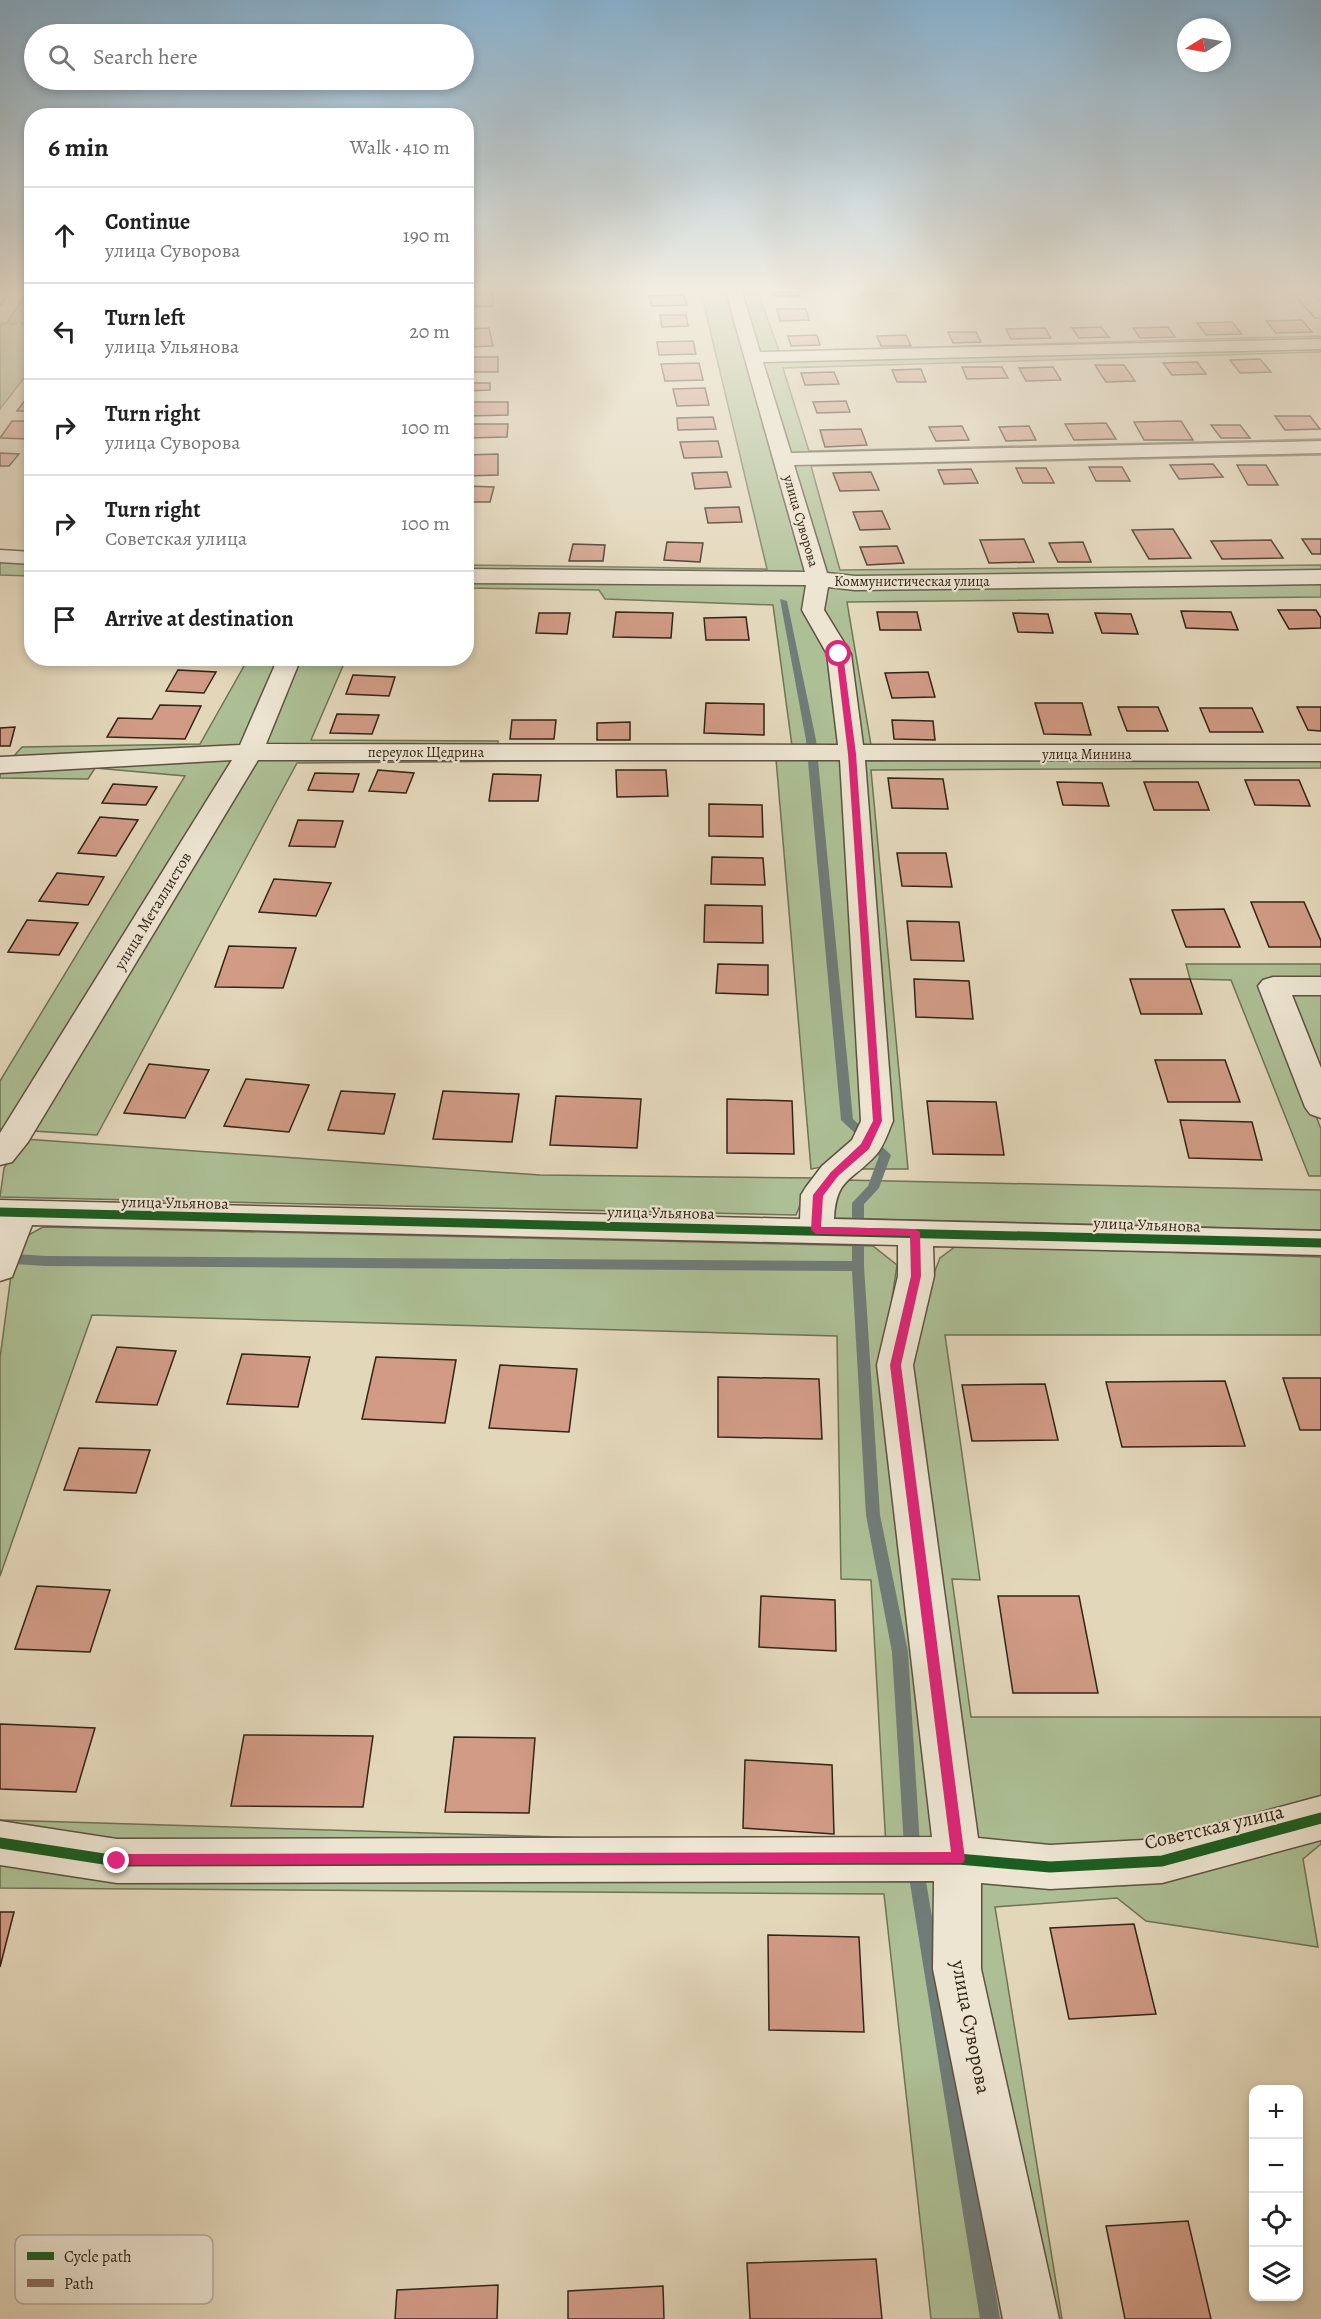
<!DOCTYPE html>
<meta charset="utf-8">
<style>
body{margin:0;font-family:Alegreya,serif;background:#f2f2f2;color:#222}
.controls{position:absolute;right:18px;bottom:18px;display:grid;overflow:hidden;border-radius:12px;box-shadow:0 3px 9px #0003}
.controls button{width:54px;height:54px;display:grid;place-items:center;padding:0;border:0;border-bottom:2px solid #e0e0e0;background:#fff;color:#222;font:30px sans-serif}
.compass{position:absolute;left:1177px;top:18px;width:54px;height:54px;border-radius:50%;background:#fff;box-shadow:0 3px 9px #0003;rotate:259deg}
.stop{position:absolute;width:18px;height:18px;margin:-14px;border:4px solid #db2777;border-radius:50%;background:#fff}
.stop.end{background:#db2777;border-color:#fff;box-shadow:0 2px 6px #0008}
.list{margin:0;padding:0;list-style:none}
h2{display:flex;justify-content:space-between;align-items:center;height:78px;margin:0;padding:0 24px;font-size:26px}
h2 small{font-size:20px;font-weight:400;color:#767676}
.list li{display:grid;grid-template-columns:39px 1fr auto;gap:18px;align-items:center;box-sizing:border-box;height:96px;padding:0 24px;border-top:2px solid #e0e0e0}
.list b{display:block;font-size:22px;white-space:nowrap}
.list p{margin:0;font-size:20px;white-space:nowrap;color:#767676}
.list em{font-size:20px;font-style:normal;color:#767676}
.icon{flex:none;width:33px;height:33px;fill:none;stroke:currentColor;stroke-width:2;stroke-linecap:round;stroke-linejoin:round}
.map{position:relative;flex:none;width:1321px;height:2319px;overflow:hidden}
.search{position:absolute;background:#fff;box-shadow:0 3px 9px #0003;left:24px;top:24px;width:450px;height:66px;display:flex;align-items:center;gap:15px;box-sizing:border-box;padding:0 21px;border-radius:33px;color:#767676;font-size:22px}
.panel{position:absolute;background:#fff;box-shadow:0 3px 9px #0003;left:24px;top:108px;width:450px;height:558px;border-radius:24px}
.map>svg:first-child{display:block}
.green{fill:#adbf95;stroke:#707256;stroke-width:1.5}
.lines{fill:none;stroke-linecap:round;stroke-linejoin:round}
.stream{fill:#707c78;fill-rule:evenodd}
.building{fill:#d19b86;stroke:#332417;stroke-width:1.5}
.minor-casing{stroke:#5f5140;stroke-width:3}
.minor{fill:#ede5d2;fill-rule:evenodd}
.quiet{stroke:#8d6e63;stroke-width:3;stroke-dasharray:7 3;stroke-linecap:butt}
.cycleway-far1-casing{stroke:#ede5d2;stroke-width:13}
.cycleway-casing{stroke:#ede5d2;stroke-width:15}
.cycleway-far1{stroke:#1b5e20;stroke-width:9}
.cycleway{stroke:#1b5e20;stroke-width:11}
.route{fill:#db2777}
.labels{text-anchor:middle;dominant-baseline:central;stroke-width:4.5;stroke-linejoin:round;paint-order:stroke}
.far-street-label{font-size:14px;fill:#332417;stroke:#ede5d2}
.street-label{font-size:16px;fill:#332417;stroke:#ede5d2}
.near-street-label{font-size:20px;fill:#332417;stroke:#ede5d2}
.key{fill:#ede5d2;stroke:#b5ab9a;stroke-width:1.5}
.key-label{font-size:16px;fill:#332417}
</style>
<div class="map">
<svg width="1321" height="2319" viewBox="0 0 1321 2319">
<rect width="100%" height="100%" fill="#e3d7ba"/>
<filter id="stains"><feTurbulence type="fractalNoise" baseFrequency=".00333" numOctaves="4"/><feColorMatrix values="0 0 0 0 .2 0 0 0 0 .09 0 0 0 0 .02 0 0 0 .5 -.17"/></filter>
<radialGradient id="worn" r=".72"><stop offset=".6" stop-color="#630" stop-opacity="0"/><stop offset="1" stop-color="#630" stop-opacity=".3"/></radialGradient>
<g class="green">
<path d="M25 292H31V369L0 409V328Z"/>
<path d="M701 292H728L808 576 467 573V565L767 569Z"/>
<path d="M739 292H758L779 351 1321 336V342L757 356Z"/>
<path d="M1321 346V352L783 368 809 451 1321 439V445L790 457 758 359Z"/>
<path d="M1321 449V455L811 466 840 570 1321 565V573L824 576 790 461Z"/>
<path d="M0 560 31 561V576L0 575Z"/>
<path d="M467 580 810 581 832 653 842 747 258 749 298 658 346 659 311 740 498 741V746H792L773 605 605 599 599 590 467 588Z"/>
<path d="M1321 581V597L847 602 871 745 859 750 820 609 824 583Z"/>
<path d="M248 659H283L243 750 0 758 13 757 22 747 200 744Z"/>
<path d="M241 754 6 1129H0V1081L185 776 95 768 88 779 0 778V767Z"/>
<path d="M257 755 842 758 867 1119C856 1142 838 1166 811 1169L776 759 297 763 97 1135 33 1131Z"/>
<path d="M1321 757V768L871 770 908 1169H852L873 1150 859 759Z"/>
<path d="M1186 964H1321V1089L1268 991 1321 1129V1176H1309L1231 980 1190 979Z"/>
<path d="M24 1139 540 1175 816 1178 804 1195 796 1215 0 1197 4 1168Z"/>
<path d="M844 1180 1321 1190V1230L832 1218V1198Z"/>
<path d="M43 1227 873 1246 897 1265 883 1359 943 1849 886 1847 871 1580 841 1579 837 1336 92 1315 0 1576V1358L14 1253 23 1238Z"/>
<path d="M956 1246 1321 1257V1335H945L980 1580 952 1579 971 1717H1321V1804L1155 1849 973 1846 907 1366 933 1276 940 1258Z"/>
<path d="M0 1820 791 1844 115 1846 0 1831Z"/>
<path d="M1321 1833V1844L1303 1859 1318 1947 1146 1921 1117 1898 995 1907 1062 2319H1044L968 1968 970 1871Z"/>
<path d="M0 1855 943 1865 1013 2319H931L884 1894 0 1888Z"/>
</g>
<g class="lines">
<path class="stream" d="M780 599 787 601 816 740 853 1119 891 1155 879 1188 864 1204V1266L880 1515 908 1652 920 1846 1000 2319H980L904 1846 892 1652 866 1515 852 1271 46 1266 0 1263V1253L46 1256 852 1261V1203L868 1186 879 1156 841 1120 806 740Z"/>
</g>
<g class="building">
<path d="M466 292H492L493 306 466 307Z"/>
<path d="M773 292H798L799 296H774Z"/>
<path d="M861 292H895L896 294 862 295Z"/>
<path d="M684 295 687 305 652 306 649 296Z"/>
<path d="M777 309H806L809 320 780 321Z"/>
<path d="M660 315H686L688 326 662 327Z"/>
<path d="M1302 320 1312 332 1276 333 1266 321Z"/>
<path d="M1232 322 1242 334 1206 335 1197 323Z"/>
<path d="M1101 327 1109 337 1079 338 1072 328Z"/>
<path d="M1168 327 1175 337 1140 338 1133 328Z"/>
<path d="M489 328 493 346 466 347V329Z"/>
<path d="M1045 328 1051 338 1011 339 1006 329Z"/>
<path d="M948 332H976L981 342 953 343Z"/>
<path d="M817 335 820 345 791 346 788 336Z"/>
<path d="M906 335 911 346H881L877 336Z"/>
<path d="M693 341 696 354 659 355 657 342Z"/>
<rect x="466" y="357" width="32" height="15"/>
<path d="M1260 359 1271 372 1240 373 1230 360Z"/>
<path d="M1197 362 1206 374 1172 375 1163 363Z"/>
<path d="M699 363 703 380 665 381 661 364Z"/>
<path d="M1095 365H1124L1135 381 1106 382Z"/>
<path d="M962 367H1002L1008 378 967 379Z"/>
<path d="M1053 367 1061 380 1026 381 1019 368Z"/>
<path d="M921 369 926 382H897L892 370Z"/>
<path d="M834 372 839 384 805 385 801 373Z"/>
<path d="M466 383H490V390L466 391Z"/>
<path d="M705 388 709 405 677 406 673 389Z"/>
<path d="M29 395H32V411H17Z"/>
<path d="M846 401 850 412 817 413 813 402Z"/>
<path d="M470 402H508V415L469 416Z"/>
<path d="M1275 416H1310L1320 429 1285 430Z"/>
<path d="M713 417 716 429 678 430 677 418Z"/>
<path d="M12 421H32L29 439 0 438Z"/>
<path d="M1181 421 1193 440H1144L1134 422Z"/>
<path d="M1106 423 1116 439 1074 440 1065 424Z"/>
<path d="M469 424H508L507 437 468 438Z"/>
<path d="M1211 425H1240L1250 438H1221Z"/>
<path d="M962 426 969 440 936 441 929 427Z"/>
<path d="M1029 426 1036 440 1006 441 999 427Z"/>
<path d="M861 429 867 445 825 447 820 430Z"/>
<path d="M718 441 722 457 684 458 680 442Z"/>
<path d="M0 453 19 454 9 466H0Z"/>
<path d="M498 454V475L466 476V455Z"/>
<path d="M1213 464 1223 477 1179 479 1170 465Z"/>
<path d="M1237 465H1266L1278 485H1248Z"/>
<path d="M1089 467H1122L1130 481H1096Z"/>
<path d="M1016 468H1046L1054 483H1023Z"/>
<path d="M971 469 978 483 944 484 938 470Z"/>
<path d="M727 472 731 487 695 489 692 473Z"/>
<path d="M871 472 879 490 840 491 833 473Z"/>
<path d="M466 486 494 487 490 502H466Z"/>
<path d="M739 507 742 522 708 523 705 508Z"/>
<path d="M882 511 890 529 860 530 853 512Z"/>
<path d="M1173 529 1191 558 1149 559 1132 530Z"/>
<path d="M1024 539 1034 562 989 563 980 540Z"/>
<path d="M1302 539H1321V554H1312Z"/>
<path d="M1271 540 1283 558 1222 559 1211 541Z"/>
<path d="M667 542 703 543 700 562 664 560Z"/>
<path d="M1083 542 1091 562H1058L1049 543Z"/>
<path d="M573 544 605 545 603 561H569Z"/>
<path d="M897 546 904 563 867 565 860 547Z"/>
<path d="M1278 610H1316L1321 618V628L1289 629Z"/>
<path d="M1181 611 1231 612 1238 630 1186 628Z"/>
<path d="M616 612 673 613 671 638 613 637Z"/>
<path d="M877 612H917L921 630H880Z"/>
<path d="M539 613H570L567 634 536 633Z"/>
<path d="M1013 613 1048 614 1053 633 1018 632Z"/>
<path d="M1095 613 1131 614 1138 634 1102 633Z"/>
<path d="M746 617 749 640H706L704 618Z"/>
<path d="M178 670 216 672 204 693 166 691Z"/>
<path d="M928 672 935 697 892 698 885 673Z"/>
<path d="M353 675 395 677 389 696 346 694Z"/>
<path d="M706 703 764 704V735L704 733Z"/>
<path d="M1035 703H1082L1091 735 1044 734Z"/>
<path d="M160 705 201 706 185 739 107 737 118 718 152 719Z"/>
<path d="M1118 707H1158L1168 731H1127Z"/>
<path d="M1297 707H1321V731L1308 730Z"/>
<path d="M1200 708H1252L1263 732H1210Z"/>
<path d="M337 714 379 715 372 734 330 733Z"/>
<path d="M512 720H556L554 739H510Z"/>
<path d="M892 720 933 721 935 740 894 739Z"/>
<path d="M630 722V740H597V723Z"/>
<path d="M15 727 10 746H0V728Z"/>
<path d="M378 770 414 773 406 793 369 791Z"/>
<path d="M616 770H666L668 796 617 797Z"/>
<path d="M315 773 359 774 353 792 308 790Z"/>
<path d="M493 774 541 775 538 801H489Z"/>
<path d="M888 778 943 779 948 809 892 808Z"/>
<path d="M1245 780H1299L1310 806 1255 805Z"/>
<path d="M1057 782 1102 783 1109 806 1063 805Z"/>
<path d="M1144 782H1198L1209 810H1154Z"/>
<path d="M113 784 157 787 146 805 102 803Z"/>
<path d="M709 804 762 805 763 837 709 836Z"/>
<path d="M100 817 138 820 116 856 78 853Z"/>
<path d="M298 820 343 821 335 847 289 846Z"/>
<path d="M897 853H946L952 887 902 886Z"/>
<path d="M712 857 763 858 765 885 711 884Z"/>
<path d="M57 873 104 877 88 905 39 901Z"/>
<path d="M274 879 331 883 316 916 259 912Z"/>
<path d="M1251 902H1304L1321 941V947H1269Z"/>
<path d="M705 905 762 906 763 943 704 942Z"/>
<path d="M1224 909 1240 947H1186L1172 910Z"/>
<path d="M27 920 78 923 59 955 8 952Z"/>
<path d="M907 921 959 922 964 961 911 960Z"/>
<path d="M229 946 296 948 283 988 215 987Z"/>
<path d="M718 964 768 965V995L716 993Z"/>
<path d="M914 979 969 981 973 1019 916 1017Z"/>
<path d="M1130 979H1190L1202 1014H1141Z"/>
<path d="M1155 1060H1225L1240 1102H1168Z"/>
<path d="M149 1064 209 1070 185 1118 124 1113Z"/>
<path d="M246 1079 309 1085 289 1132 224 1126Z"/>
<path d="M341 1091 395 1094 384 1134 328 1130Z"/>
<path d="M443 1091 519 1094 512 1142 433 1139Z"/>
<path d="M556 1096 641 1099 637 1148 550 1145Z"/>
<path d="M727 1099 792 1101 794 1154 727 1153Z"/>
<path d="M927 1101 996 1102 1004 1155 933 1154Z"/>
<path d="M1180 1120 1252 1122 1262 1160 1189 1158Z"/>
<path d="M117 1347 176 1351 157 1405 96 1402Z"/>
<path d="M242 1354 310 1357 298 1407 227 1404Z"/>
<path d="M376 1357 456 1360 445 1423 362 1419Z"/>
<path d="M500 1365 577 1369 569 1432 489 1428Z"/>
<path d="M718 1377 819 1379 822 1439 718 1437Z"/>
<path d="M1283 1378H1321V1430H1300Z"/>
<path d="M1225 1381 1245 1446 1122 1447 1106 1382Z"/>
<path d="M1045 1384 1058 1440 972 1441 962 1385Z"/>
<path d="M79 1448 150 1450 136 1493 64 1490Z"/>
<path d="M37 1586 110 1590 90 1652 15 1649Z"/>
<path d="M761 1596 835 1600 836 1651 759 1647Z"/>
<path d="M998 1596H1079L1098 1693H1013Z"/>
<path d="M0 1724 95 1728 76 1792 0 1789Z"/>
<path d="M244 1735 373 1736 363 1807 231 1806Z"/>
<path d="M454 1737 535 1738 529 1813 445 1812Z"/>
<path d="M745 1760 832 1765 834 1834 743 1828Z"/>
<path d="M0 1912H14L0 1967Z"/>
<path d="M1134 1924 1156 2014 1069 2019 1050 1928Z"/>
<path d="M768 1935 859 1937 864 2032 769 2030Z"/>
<path d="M1188 2221 1211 2319H1125L1106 2226Z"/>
<path d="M876 2259 882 2319H750L747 2263Z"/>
<path d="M498 2285 497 2319H395L397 2290Z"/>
<path d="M663 2286 664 2319H568V2291Z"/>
</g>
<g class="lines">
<g class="minor-casing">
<g id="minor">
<path d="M10 292H26L6 323 0 324V307Z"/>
<path d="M726 292H742L760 352 1321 339V349L763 362 791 453 1321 441V453L794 465 827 573 855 576 1321 570V584L855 590 828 587 824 610 851 654 863 745H1321V761L865 760 893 1121C888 1132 884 1146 876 1155 851 1182 836 1178 834 1219L1321 1231V1255L933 1246 934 1276 913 1365 978 1838 1050 1845 1162 1839 1321 1796V1840L1162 1883 1050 1889 981 1883V1969L1059 2319H1003L933 1969 934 1881 117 1883 0 1865V1821L117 1839 932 1837 877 1365 898 1276V1245L32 1225 12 1277 0 1281V1200L800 1219 801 1195 806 1187 822 1166 852 1140 861 1121 840 760H258L28 1142 12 1162 0 1165V1133L232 760 0 773V757L240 745 278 658H301L266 744 838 745 827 654 802 610 806 585 466 583V569L805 572Z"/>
<path d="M1293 292H1310L1321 303V318L1315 317Z"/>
<path d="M0 550 32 552V564L0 562Z"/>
<path d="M1273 977H1321V995H1292L1321 1068V1118L1310 1114 1305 1107 1258 986 1263 980Z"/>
</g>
</g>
<use href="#minor" class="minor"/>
<path class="quiet" d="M0 324 32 323"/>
<g class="cycleway-far1-casing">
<path id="cycleway-far1" d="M0 1212 1321 1243"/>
</g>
<g class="cycleway-casing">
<path id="cycleway" d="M0 1843 117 1861 958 1859 1050 1867 1162 1861 1321 1818"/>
</g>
<use href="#cycleway-far1" class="cycleway-far1"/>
<use href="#cycleway" class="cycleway"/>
</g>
<linearGradient id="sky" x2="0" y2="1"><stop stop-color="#88b5d5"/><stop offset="0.47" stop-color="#f2ede0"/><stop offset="1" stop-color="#f2ede0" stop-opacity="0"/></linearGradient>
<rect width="1321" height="617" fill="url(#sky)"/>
<path class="route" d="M839 652 843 654 856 754 882 1121 869 1149 838 1176 823 1196 821 1227 915 1229 920 1232 921 1276 901 1365 965 1859 963 1863 112 1865 110 1861 117 1854 951 1852 890 1365 911 1276 910 1236 816 1234 811 1230 813 1195 831 1172 861 1144 873 1121 848 754 836 654Z"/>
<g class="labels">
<g class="far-street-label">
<text transform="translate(801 521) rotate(74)">улица Суворова</text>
<text x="912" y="581">Коммунистическая улица</text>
<text x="426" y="752">переулок Щедрина</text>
<text x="1087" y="754">улица Минина</text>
</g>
<g class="street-label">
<text transform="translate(153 911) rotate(-59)">улица Металлистов</text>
<text transform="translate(175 1203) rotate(1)">улица Ульянова</text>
<text transform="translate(661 1213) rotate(1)">улица Ульянова</text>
<text transform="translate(1147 1225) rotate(2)">улица Ульянова</text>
</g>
<g class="near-street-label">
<text transform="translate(1214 1827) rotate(-13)">Советская улица</text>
<text transform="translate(971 2027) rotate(79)">улица Суворова</text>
</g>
</g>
<rect x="15" y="2235" width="198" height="69" rx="9" class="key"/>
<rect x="27" y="2252" width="27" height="8" fill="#1b5e20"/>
<rect x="27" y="2279" width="27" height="8" fill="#8d6e63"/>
<g class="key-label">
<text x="64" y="2262">Cycle path</text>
<text x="64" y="2289">Path</text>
</g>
<rect width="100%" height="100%" filter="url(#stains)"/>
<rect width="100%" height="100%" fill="url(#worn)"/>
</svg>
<div class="controls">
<button>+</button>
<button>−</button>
<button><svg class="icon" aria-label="locate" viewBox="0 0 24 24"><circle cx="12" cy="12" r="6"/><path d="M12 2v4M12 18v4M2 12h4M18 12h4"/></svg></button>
<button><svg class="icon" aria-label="layers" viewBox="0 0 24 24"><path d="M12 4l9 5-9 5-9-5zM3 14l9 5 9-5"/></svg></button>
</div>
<svg class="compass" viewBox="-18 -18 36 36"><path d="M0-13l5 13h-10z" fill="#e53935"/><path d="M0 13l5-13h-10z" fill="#767676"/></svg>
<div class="stop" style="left:839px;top:654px"></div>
<div class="stop end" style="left:117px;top:1861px"></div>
<div class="search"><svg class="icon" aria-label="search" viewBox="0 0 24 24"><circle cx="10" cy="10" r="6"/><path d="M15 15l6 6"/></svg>Search here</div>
<section class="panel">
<h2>6 min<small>Walk · 410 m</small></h2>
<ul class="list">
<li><svg class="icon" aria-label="ahead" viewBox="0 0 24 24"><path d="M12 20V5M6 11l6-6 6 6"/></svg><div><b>Continue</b><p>улица Суворова</p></div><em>190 m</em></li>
<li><svg class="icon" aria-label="left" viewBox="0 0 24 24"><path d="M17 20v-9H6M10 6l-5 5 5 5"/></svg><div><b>Turn left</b><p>улица Ульянова</p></div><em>20 m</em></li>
<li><svg class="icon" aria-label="right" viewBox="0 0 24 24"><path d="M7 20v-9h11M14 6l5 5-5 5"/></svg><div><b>Turn right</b><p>улица Суворова</p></div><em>100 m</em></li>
<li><svg class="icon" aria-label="right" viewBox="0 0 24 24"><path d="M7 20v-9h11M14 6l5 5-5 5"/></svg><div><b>Turn right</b><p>Советская улица</p></div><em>100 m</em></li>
<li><svg class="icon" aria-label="arrive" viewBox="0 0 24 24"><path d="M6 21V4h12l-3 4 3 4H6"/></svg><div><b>Arrive at destination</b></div></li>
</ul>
</section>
</div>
